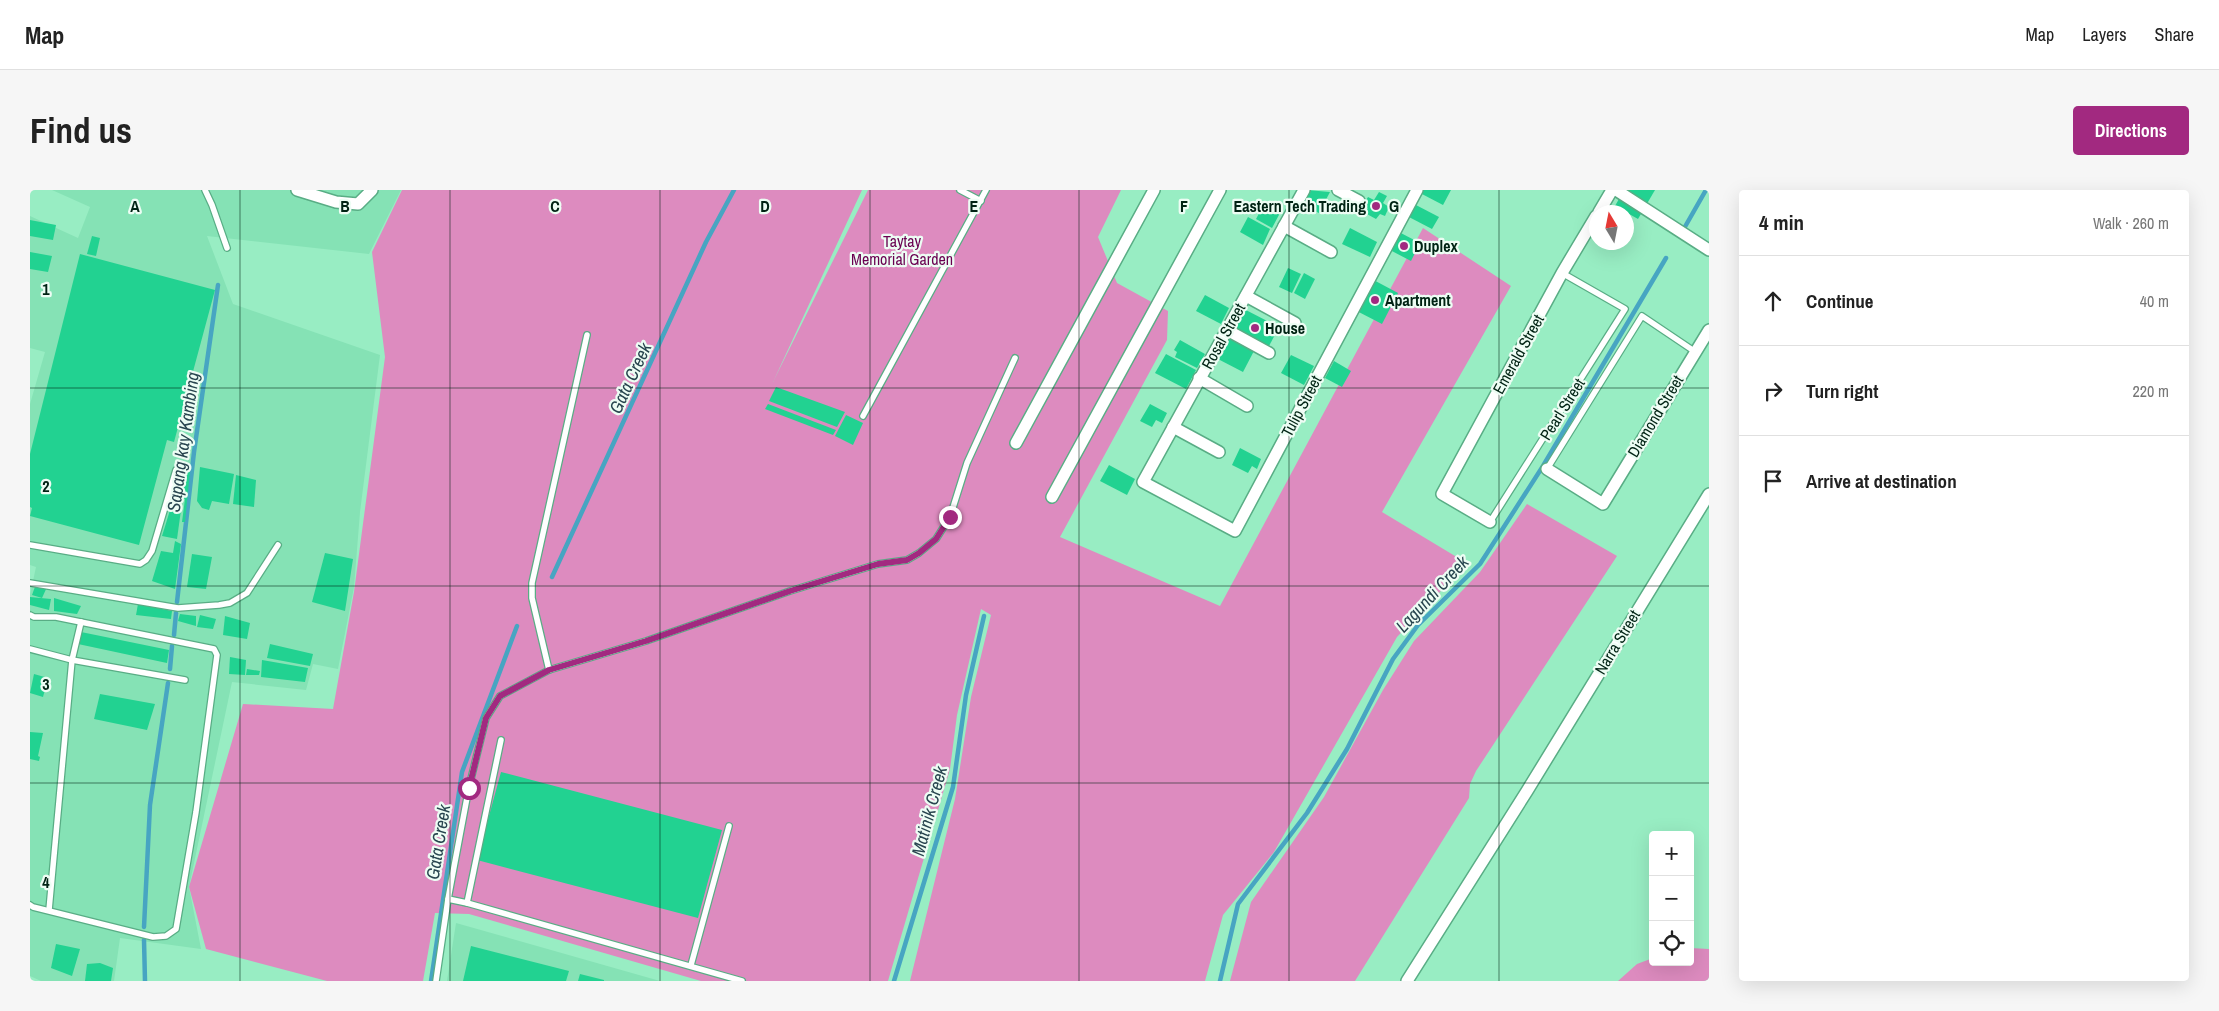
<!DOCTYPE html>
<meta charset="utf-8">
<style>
body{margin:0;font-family:"Archivo Narrow",sans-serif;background:#f6f6f6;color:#222}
.controls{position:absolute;right:15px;bottom:15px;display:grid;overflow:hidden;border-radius:5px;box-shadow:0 5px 20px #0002}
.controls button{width:45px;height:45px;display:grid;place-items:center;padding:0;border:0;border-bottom:1px solid #e0e0e0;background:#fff;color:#222;font:25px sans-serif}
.compass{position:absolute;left:1559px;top:15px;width:45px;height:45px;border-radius:50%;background:#fff;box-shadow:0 5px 20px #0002;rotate:350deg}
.stop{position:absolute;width:15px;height:15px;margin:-11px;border:4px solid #a22980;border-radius:50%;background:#fff}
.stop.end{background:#a22980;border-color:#fff;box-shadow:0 1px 5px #0008}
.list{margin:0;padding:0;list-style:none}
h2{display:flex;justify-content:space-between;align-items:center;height:65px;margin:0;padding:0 20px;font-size:21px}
h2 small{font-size:16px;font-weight:400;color:#767676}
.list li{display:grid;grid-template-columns:32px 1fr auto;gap:15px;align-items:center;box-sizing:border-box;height:90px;padding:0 20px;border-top:1px solid #e0e0e0}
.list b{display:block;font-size:19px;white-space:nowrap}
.list em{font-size:16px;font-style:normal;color:#767676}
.icon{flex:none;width:28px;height:28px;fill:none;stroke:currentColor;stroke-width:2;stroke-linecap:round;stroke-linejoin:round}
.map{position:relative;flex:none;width:1679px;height:791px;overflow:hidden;border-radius:5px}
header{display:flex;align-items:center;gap:30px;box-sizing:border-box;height:70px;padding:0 25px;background:#fff;border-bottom:1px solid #e0e0e0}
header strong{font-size:24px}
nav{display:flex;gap:28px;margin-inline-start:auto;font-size:18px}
.intro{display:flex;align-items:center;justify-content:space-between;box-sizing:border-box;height:120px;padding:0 30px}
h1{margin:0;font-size:35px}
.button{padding:12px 22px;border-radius:5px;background:#a22980;color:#fff;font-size:18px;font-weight:700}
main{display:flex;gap:30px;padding:0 30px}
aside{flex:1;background:#fff;border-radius:5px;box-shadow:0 5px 20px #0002}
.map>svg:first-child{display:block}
.built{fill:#85e2b5}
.green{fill:#dd8bbf}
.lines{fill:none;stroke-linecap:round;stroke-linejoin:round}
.stream{stroke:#47a5c2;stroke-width:4.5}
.building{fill:#22d291}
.lane-casing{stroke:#59ad85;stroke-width:8}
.street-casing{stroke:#59ad85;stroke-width:14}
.lane{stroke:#fff;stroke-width:5.5}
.street{stroke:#fff;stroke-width:11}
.route{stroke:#a22980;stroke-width:6}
.grid{fill:none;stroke:#002314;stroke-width:1;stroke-opacity:0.55}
.poi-dot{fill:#a22980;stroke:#edfdf4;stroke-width:2}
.labels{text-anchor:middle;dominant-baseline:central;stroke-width:4.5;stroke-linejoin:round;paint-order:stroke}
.poi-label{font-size:16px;font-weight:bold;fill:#002314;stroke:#edfdf4;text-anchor:start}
.park-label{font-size:16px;fill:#6a0051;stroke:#edfdf4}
.street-label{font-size:16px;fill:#002314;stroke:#edfdf4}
.water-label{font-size:18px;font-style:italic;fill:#28454f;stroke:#edfdf4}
.grid-label{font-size:16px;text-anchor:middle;font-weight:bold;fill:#002314;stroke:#edfdf4;stroke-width:4.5;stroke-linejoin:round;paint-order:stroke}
</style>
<header>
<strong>Map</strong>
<nav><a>Map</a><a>Layers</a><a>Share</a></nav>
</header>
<div class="intro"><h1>Find us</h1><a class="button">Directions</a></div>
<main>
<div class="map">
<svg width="1679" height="791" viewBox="0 0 1679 791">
<rect width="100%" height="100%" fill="#98edc3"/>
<g class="built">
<path d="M22 0H371L339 64 177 46 203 114 350 165 330 322 324 397 308 479 283 474 276 500 202 492 159 697 171 759 90 748 84 791H11L0 786V405L6 377 0 375V214L15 162 0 158V26L48 48 60 17Z"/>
<path d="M426 733 630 791H417Z"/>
</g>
<g class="green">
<path d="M372 0H832L743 192 838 0H1091L1068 47 1087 93 1138 121 1137 150 1030 347 1190 416 1393 38 1481 96 1352 322 1430 369 1410 402 1367 447 1244 662 1193 725 1175 791H880L925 609 941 507 961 425 951 419 927 525 920 579 858 791H671L439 724 405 723 393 791H297L176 759 159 697 213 514 303 519 324 402 355 167 342 62Z"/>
<path d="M1497 314 1587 366 1446 581 1440 594 1439 608 1325 791H1200L1221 712 1294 607 1353 500 1384 451 1450 382Z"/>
<path d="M1660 758 1679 759V791H1588L1607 774 1623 768V772H1660Z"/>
</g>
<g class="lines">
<g class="stream">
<path d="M1652 42 1676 0"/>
<path d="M522 387 676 52 704 0"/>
<path d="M147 412 164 262 188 95"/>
<path d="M144 445 146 423"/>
<path d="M140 479 142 456"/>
<path d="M114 737 120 615 138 493"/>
<path d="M114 750 115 791"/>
<path d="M401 791 432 582 487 436"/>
<path d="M864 791 923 597 936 505 954 426"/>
<path d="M1190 791 1208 714 1277 623 1317 559 1363 469 1388 435 1450 374 1513 276 1636 68"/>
</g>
</g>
<g class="building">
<path d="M1277 0 1300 2 1289 23 1270 14Z"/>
<path d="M1392 0H1421L1413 15 1390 3Z"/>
<path d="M1594 0H1625L1608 29 1585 16Z"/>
<path d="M1349 2 1357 6 1353 13 1359 17 1355 26 1350 24 1346 29 1335 23 1338 18 1333 15 1338 7 1344 10Z"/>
<path d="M1234 14 1250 23 1242 38 1226 29Z"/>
<path d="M1384 14 1409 27 1402 39 1377 26Z"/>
<path d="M1218 27 1240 39 1233 55 1210 42Z"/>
<path d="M0 30 26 35 23 50 0 46Z"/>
<path d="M1320 38 1347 52 1340 67 1312 54Z"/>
<path d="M1367 41 1390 53 1381 71 1358 59Z"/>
<path d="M62 46 70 48 66 66 57 64Z"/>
<path d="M0 62 22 66 18 82 0 79Z"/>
<path d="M50 64 185 100 144 252 137 250 109 355 0 326 2 318 0 317V264Z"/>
<path d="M1258 78 1271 84 1262 103 1249 97Z"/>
<path d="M1274 83 1285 89 1275 109 1264 103Z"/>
<path d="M1338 87 1368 103 1352 134 1321 118Z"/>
<path d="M1175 105 1199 118 1191 134 1166 121Z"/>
<path d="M1212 118 1249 137 1238 158 1201 139Z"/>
<path d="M1198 145 1225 159 1213 182 1186 168Z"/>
<path d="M1150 150 1175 164 1167 178 1145 167 1147 162 1144 160Z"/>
<path d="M1136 164 1166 180 1156 199 1125 183Z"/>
<path d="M1261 165 1284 176 1274 195 1251 183Z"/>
<path d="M1304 171 1321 181 1312 197 1295 188Z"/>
<path d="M746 197 815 222 807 237 739 211Z"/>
<path d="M738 214 806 240 803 245 735 219Z"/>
<path d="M1120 214 1137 223 1132 233 1126 230 1122 237 1110 231Z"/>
<path d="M816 225 833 233 823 255 805 246Z"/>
<path d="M1210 258 1231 269 1227 279 1222 276 1218 283 1202 275Z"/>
<path d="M1079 275 1105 289 1097 305 1070 291Z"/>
<path d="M148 276 160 282 155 332H152L155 309 143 303Z"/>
<path d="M170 277 204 284 199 314 182 311 179 320 172 318 167 311Z"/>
<path d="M206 285 226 290 224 317 203 314Z"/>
<path d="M141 317 151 320 147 349 132 346Z"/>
<path d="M145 351 151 354 145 399 122 391 131 361 143 363Z"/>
<path d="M295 363 323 369 315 421 282 412Z"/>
<path d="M162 364 182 367 176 399 157 397Z"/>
<path d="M6 394 17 397 12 408 2 405Z"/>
<path d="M0 407 21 409 19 420 0 415Z"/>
<path d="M24 408 51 416 47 424 24 421Z"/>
<path d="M108 414 142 421 141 429 106 425Z"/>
<path d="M150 424 166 426V436L148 431Z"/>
<path d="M170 425 186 429 183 439 167 437Z"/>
<path d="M195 426 220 433 217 449 193 445Z"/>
<path d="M51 442 139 460 137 473 48 454Z"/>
<path d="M240 454 283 464 280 476 237 468Z"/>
<path d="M200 467 216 470 215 485 199 484Z"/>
<path d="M232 470 278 478 275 492 231 487Z"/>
<path d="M217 479 230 481 229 485H216Z"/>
<path d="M4 484 18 488 13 507 0 503Z"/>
<path d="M70 504 125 514 117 540 64 529Z"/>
<path d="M0 542 13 543 8 566 10 567 9 571 0 569Z"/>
<path d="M471 582 692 640 668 728 447 670Z"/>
<path d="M26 754 50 759 42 786 21 778Z"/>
<path d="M441 756 539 781 536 791H433Z"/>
<path d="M70 773 83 778 81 791H55L57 774Z"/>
<path d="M550 784 574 790V791H548Z"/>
</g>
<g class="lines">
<g class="lane-casing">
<g id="lane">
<path d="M175 0 182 15 197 58"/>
<path d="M930 0 951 11"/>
<path d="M833 226 956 0"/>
<path d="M1517 279 1612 126 1664 161"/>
<path d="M1460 332 1595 119 1532 83"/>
<path d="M0 355 110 374 116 370 122 361 146 280"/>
<path d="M0 393 148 418 189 415 200 413 217 403 248 355"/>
<path d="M0 425 4 427H26L184 459 187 465 166 622 146 739 136 746 123 747 3 717 0 715"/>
<path d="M0 459 42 470 155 490"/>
<path d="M519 480 502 408V393L557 145"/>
<path d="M418 709 437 713 471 550"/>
<path d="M437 713 712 791"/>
<path d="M19 720 42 470 51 432"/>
<path d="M661 775 699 636"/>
<path d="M406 791 418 709 439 597 456 528 470 506 519 480 616 451 760 401 848 374 877 370 889 363 906 349 920 327 937 273 985 168"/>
</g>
</g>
<g class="street-casing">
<g id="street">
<path d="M267 0 306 12 328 14 342 0"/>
<path d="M1274 0 1113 292 1205 341 1387 0"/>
<path d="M1308 0 1329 11"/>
<path d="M1586 0 1679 60"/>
<path d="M1569 22 1582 0"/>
<path d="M1254 36 1301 62"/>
<path d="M1216 106 1265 133"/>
<path d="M1197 140 1239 163"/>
<path d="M1169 188 1217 216"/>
<path d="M1143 237 1189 262"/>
<path d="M986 253 1124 0"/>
<path d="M1517 279 1573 314 1679 140"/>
<path d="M1022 307 1190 0"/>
<path d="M1460 332 1412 304 1532 83 1566 26"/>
<path d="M1377 791 1497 601 1679 304"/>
</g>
</g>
<use href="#lane" class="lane"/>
<use href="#street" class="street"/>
</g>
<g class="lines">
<path class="route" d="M439 598 456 528 470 506 519 480 616 451 760 401 848 374 877 370 889 363 906 349 920 327"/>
</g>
<path class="grid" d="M210 0V791M420 0V791M630 0V791M840 0V791M1049 0V791M1259 0V791M1469 0V791M0 198H1679M0 396H1679M0 593H1679"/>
<g class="poi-dot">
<circle cx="1346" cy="16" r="5"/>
<circle cx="1374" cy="56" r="5"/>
<circle cx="1345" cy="110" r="5"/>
<circle cx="1225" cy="138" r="5"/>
</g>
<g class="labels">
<g class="poi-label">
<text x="1336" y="16" text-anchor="end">Eastern Tech Trading</text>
<text x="1384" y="56">Duplex</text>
<text x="1355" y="110">Apartment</text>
<text x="1235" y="138">House</text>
</g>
<g class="park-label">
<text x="872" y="51">Taytay<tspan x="872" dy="18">Memorial Garden</tspan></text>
</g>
<g class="street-label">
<text transform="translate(1193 146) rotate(-61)">Rosal Street</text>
<text transform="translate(1488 164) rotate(-61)">Emerald Street</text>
<text transform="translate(1271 216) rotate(-62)">Tulip Street</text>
<text transform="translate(1532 219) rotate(-58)">Pearl Street</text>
<text transform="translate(1625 226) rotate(-59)">Diamond Street</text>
<text transform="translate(1587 452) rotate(-59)">Narra Street</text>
</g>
<g class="water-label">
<text transform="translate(600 188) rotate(-65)">Gata Creek</text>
<text transform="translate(153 252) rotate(-82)">Sapang kay Kambing</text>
<text transform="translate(1402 404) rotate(-47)">Lagundi Creek</text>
<text transform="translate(899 621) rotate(-75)">Matinik Creek</text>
<text transform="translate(408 652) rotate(-81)">Gata Creek</text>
</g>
</g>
<g class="grid-label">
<text x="105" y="22">A</text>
<text x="315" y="22">B</text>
<text x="525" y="22">C</text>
<text x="735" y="22">D</text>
<text x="944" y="22">E</text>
<text x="1154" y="22">F</text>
<text x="1364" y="22">G</text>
<text x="16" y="105">1</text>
<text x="16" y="302">2</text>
<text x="16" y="500">3</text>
<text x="16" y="698">4</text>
</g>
</svg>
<div class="controls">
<button>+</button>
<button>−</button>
<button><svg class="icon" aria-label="locate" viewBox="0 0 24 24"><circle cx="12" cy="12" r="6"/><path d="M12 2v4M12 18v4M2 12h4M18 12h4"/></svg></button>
</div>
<svg class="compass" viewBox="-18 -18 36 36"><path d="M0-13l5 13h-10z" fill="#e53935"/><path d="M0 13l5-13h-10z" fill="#767676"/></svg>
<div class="stop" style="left:439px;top:598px"></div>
<div class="stop end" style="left:920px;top:327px"></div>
</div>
<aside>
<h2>4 min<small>Walk · 260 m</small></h2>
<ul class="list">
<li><svg class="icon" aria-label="ahead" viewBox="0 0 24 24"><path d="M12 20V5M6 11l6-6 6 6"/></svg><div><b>Continue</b></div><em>40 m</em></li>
<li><svg class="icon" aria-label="right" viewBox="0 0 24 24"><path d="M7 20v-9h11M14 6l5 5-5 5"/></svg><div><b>Turn right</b></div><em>220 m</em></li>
<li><svg class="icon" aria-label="arrive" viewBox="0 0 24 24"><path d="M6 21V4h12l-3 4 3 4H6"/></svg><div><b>Arrive at destination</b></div></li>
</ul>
</aside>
</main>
